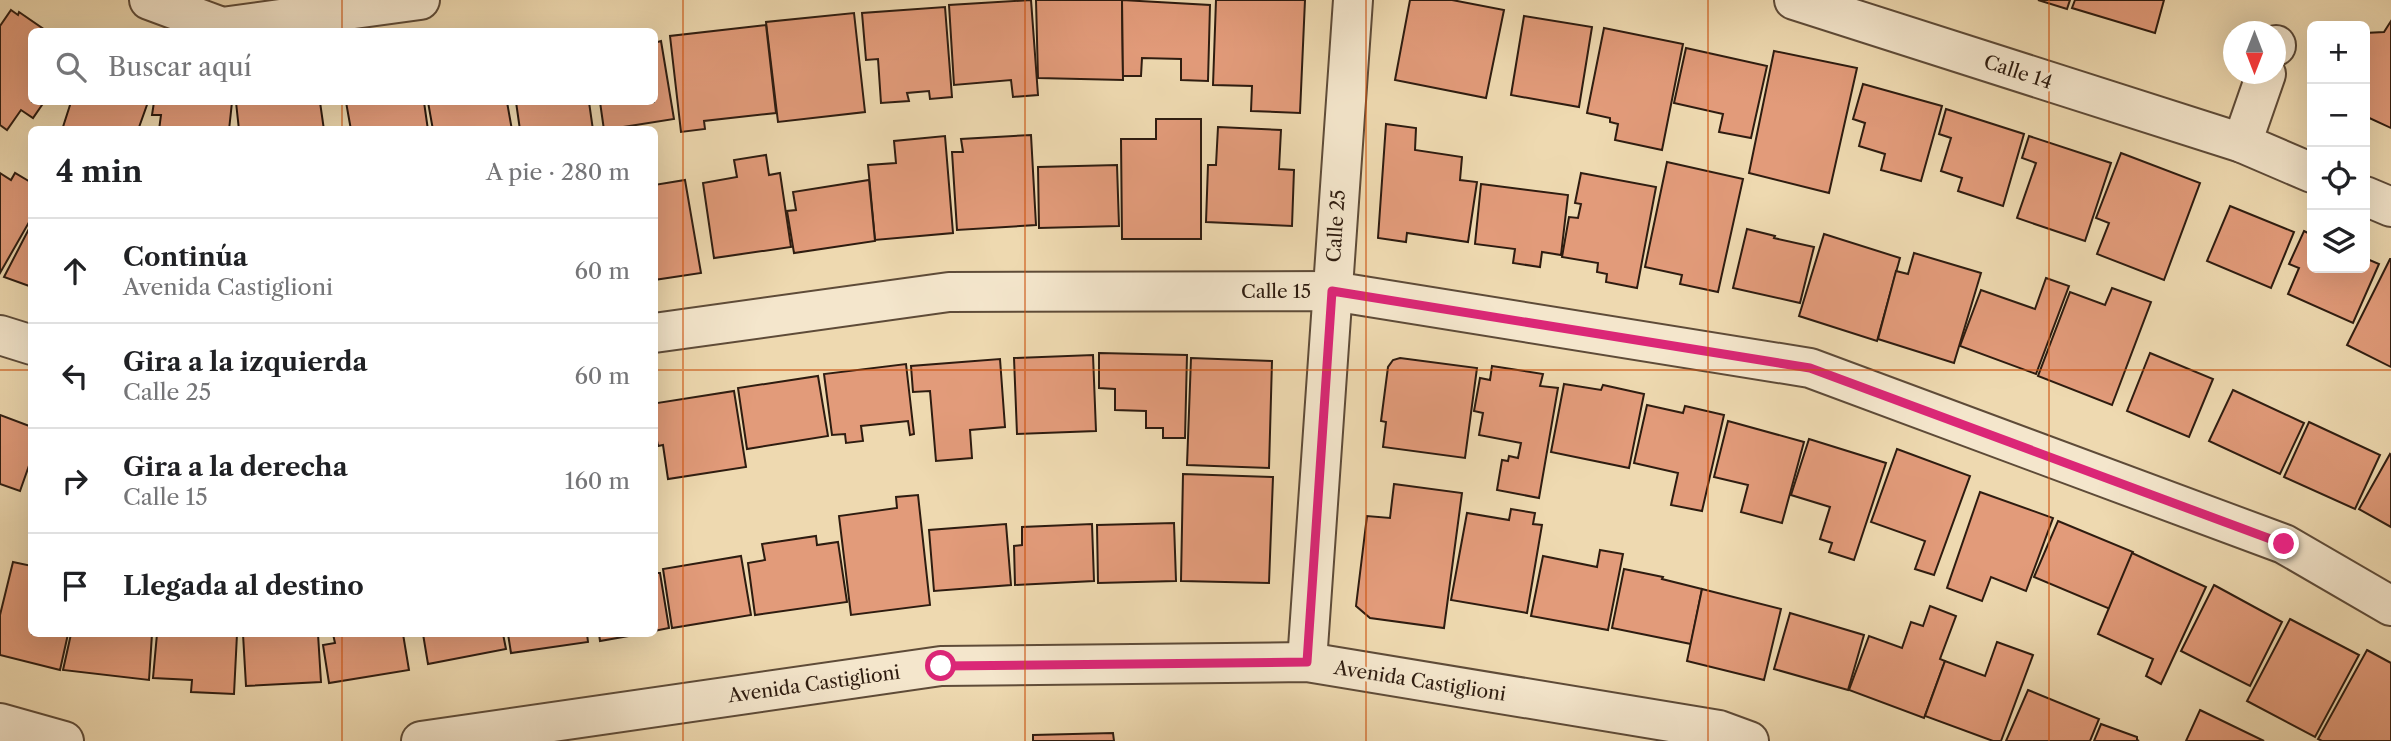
<!DOCTYPE html>
<html lang="es">
<meta charset="utf-8">
<style>
body{margin:0;font-family:"Libre Caslon Text",serif;background:#f2f2f2;color:#202124}
.controls{position:absolute;right:21px;top:21px;display:grid;overflow:hidden;border-radius:10px;box-shadow:0 7px 28px #0002}
.controls button{width:63px;height:63px;display:grid;place-items:center;padding:0;border:0;border-bottom:2px solid #e0e0e0;background:#fff;color:#202124;font:35px sans-serif}
.compass{position:absolute;left:2223px;top:21px;width:63px;height:63px;border-radius:50%;background:#fff;box-shadow:0 7px 28px #0002;rotate:180deg}
.stop{position:absolute;width:21px;height:21px;margin:-16px;border:5px solid #db2777;border-radius:50%;background:#fff}
.stop.end{background:#db2777;border-color:#fff;box-shadow:0 2px 7px #0008}
.list{margin:0;padding:0;list-style:none}
h2{display:flex;justify-content:space-between;align-items:center;height:91px;margin:0;padding:0 28px;font-size:30px}
h2 small{font-size:23px;font-weight:400;color:#757577}
.list li{display:grid;grid-template-columns:46px 1fr auto;gap:21px;align-items:center;box-sizing:border-box;height:105px;padding:0 28px;border-top:2px solid #e0e0e0}
.list b{display:block;font-size:26px;white-space:nowrap}
.list p{margin:0;font-size:23px;white-space:nowrap;color:#757577}
.list em{font-size:23px;font-style:normal;color:#757577}
.icon{flex:none;width:38px;height:38px;fill:none;stroke:currentColor;stroke-width:2;stroke-linecap:round;stroke-linejoin:round}
.map{position:relative;flex:none;width:2391px;height:741px;overflow:hidden}
.search{position:absolute;background:#fff;box-shadow:0 7px 28px #0002;left:28px;top:28px;width:630px;height:77px;display:flex;align-items:center;gap:18px;box-sizing:border-box;padding:0 24px;border-radius:10px;color:#757577;font-size:26px}
.panel{position:absolute;background:#fff;box-shadow:0 7px 28px #0002;left:28px;top:126px;width:630px;height:511px;border-radius:10px}
.map>svg:first-child{display:block}
.building{fill:#e29b7a;stroke:#2e1c10;stroke-width:2}
.lines{fill:none;stroke-linecap:round;stroke-linejoin:round}
.minor-casing{stroke:#5e4b38;stroke-width:42}
.minor{stroke:#f4e6cc;stroke-width:38}
.route{stroke:#db2777;stroke-width:9}
.grid{fill:none;stroke:#cc500d;stroke-width:2;stroke-opacity:0.55}
.labels{text-anchor:middle;dominant-baseline:central;stroke-width:5;stroke-linejoin:round;paint-order:stroke}
.street-label{font-size:19px;fill:#2e1c10;stroke:#f4e6cc}
</style>
<div class="map">
<svg width="2391" height="741" viewBox="0 0 2391 741">
<rect width="100%" height="100%" fill="#eed9b0"/>
<filter id="stains"><feTurbulence type="fractalNoise" baseFrequency=".00286" numOctaves="4"/><feColorMatrix values="0 0 0 0 .2 0 0 0 0 .09 0 0 0 0 .02 0 0 0 .5 -.17"/></filter>
<radialGradient id="worn" r=".72"><stop offset=".6" stop-color="#630" stop-opacity="0"/><stop offset="1" stop-color="#630" stop-opacity=".3"/></radialGradient>
<g class="building">
<path d="M1031 0 1038 95 1013 97 1011 80 954 85 949 5Z"/>
<path d="M1036 0H1122L1123 80 1038 78Z"/>
<path d="M1122 0 1210 5 1208 81 1181 80V59L1142 58 1141 76H1123Z"/>
<path d="M1216 0H1305L1300 113 1251 111 1252 86 1213 85Z"/>
<path d="M1410 0H1452L1504 10 1486 98 1395 80Z"/>
<path d="M2038 0H2070L2067 9Z"/>
<path d="M2075 0H2164L2155 33 2072 8Z"/>
<path d="M945 7 952 97 930 99 929 91 907 93 909 101 881 103 878 59 866 60 862 13Z"/>
<path d="M11 10 18 15 19 12 45 30 32 32V102H44L33 118 21 110 7 130 0 125V26Z"/>
<path d="M854 13 865 112 778 122 766 22Z"/>
<path d="M1524 16 1592 27 1579 107 1511 95Z"/>
<path d="M2391 21V128L2365 116V33L2384 32Z"/>
<path d="M766 25 776 113 704 121 705 129 681 132 670 36Z"/>
<path d="M1604 28 1683 44 1662 150 1615 140 1618 124 1610 122V118L1587 113Z"/>
<path d="M661 41 674 119 604 130 600 102H654V43Z"/>
<path d="M1686 48 1767 66 1751 138 1719 132 1723 114 1674 103Z"/>
<path d="M1774 51 1857 68 1829 193 1749 173Z"/>
<path d="M1863 84 1942 106 1921 181 1881 170 1885 154 1859 146 1865 123 1853 119Z"/>
<path d="M71 102H148L138 130H62Z"/>
<path d="M154 102H232L229 130H159L161 115H152Z"/>
<path d="M236 102H320L324 130H239Z"/>
<path d="M346 102H424L428 130H351Z"/>
<path d="M428 102H507L512 130H433Z"/>
<path d="M516 102H589L593 130H520Z"/>
<path d="M1946 109 2024 134 2003 206 1958 191 1962 178 1941 171 1951 138 1939 134Z"/>
<path d="M1156 119H1201V239H1122L1121 139H1156Z"/>
<path d="M1386 124 1416 128 1415 150 1462 157 1460 180 1477 182 1468 242 1407 233 1406 242 1378 238Z"/>
<path d="M1218 127 1281 130 1279 169 1294 170 1292 226 1206 222 1208 165H1216Z"/>
<path d="M1031 135 1036 225 957 230 952 152H963L961 139Z"/>
<path d="M945 136 953 233 875 240 868 165 896 163 894 141Z"/>
<path d="M2029 136 2111 163 2085 241 2017 218 2036 163 2022 158Z"/>
<path d="M2121 153 2200 183 2164 280 2097 254 2109 223 2096 218Z"/>
<path d="M766 155 769 175 780 173 791 247 714 258 703 183 737 177 734 160Z"/>
<path d="M1667 162 1743 179 1718 292 1680 284 1682 275 1645 267Z"/>
<path d="M1117 165 1119 226 1039 228 1038 167Z"/>
<path d="M0 173 11 180 15 173 32 183V217L0 273Z"/>
<path d="M1581 173 1656 187 1637 288 1606 282 1607 274 1597 272 1598 263 1562 257 1569 217 1578 218 1581 204 1575 203Z"/>
<path d="M685 180 701 273 654 280V185Z"/>
<path d="M869 180 875 241 794 253 787 211 796 210 793 192Z"/>
<path d="M1481 184 1568 195 1561 255 1542 252 1540 267 1513 263 1515 249 1475 244Z"/>
<path d="M2230 206 2294 232 2271 288 2207 261Z"/>
<path d="M32 223V287L4 277Z"/>
<path d="M1747 229 1775 236 1774 238 1814 247 1800 303 1733 288Z"/>
<path d="M2304 231 2312 235V268H2365V258L2379 264 2353 323 2288 294 2299 268 2289 264Z"/>
<path d="M1824 234 1900 258 1877 341 1799 316Z"/>
<path d="M1914 253 1981 273 1954 363 1878 339 1896 271 1908 274Z"/>
<path d="M2390 259H2391V367L2347 345Z"/>
<path d="M2046 278 2069 286 2036 374 1960 346 1981 290 2035 309Z"/>
<path d="M2112 288 2151 302 2112 405 2038 376 2070 292 2105 305Z"/>
<path d="M1099 353 1187 355 1185 438H1163V428H1146V411L1115 410V389L1099 388Z"/>
<path d="M2150 353 2213 379 2189 437 2127 411Z"/>
<path d="M1093 355 1096 431 1017 434 1014 358Z"/>
<path d="M1191 358 1272 361 1269 468 1187 465Z"/>
<path d="M1400 358 1477 368 1465 458 1383 447 1386 422 1381 421 1388 367 1393 360Z"/>
<path d="M1000 359 1005 427 970 430 972 458 936 461 930 391 913 392 911 366Z"/>
<path d="M906 364 914 434 910 435 908 421 861 426 863 441 846 443 845 434 832 435 824 374Z"/>
<path d="M1492 366 1543 374 1540 386 1558 388 1539 498 1497 490 1502 460 1508 461 1509 456 1518 458 1521 443 1479 435 1483 413 1474 411 1480 378 1490 380Z"/>
<path d="M818 376 828 436 747 449 738 388Z"/>
<path d="M1564 384 1601 390 1603 385 1644 394 1629 468 1551 452Z"/>
<path d="M2233 390 2304 423 2280 474 2209 441Z"/>
<path d="M734 391 746 467 668 479 663 445 658 446 654 425 657 403Z"/>
<path d="M1647 405 1683 413 1685 406 1724 415 1702 511 1671 505 1678 473 1634 463Z"/>
<path d="M0 415 32 427V457L20 491 0 484Z"/>
<path d="M1728 421 1804 442 1782 523 1741 512 1748 485 1714 477Z"/>
<path d="M2309 422 2380 455 2355 509 2284 477Z"/>
<path d="M1809 439 1886 463 1854 560 1829 552 1832 543 1820 539 1830 507 1791 495Z"/>
<path d="M1897 449 1970 476 1934 575 1915 569 1925 541 1871 522Z"/>
<path d="M2390 454 2391 455V527L2359 509Z"/>
<path d="M1183 474 1273 477 1269 583 1181 581Z"/>
<path d="M1394 484 1462 493 1444 628 1370 618 1356 606 1367 516 1390 518Z"/>
<path d="M1980 492 2053 518 2026 591 1991 577 1982 601 1947 588Z"/>
<path d="M918 495 930 605 851 615 839 516 897 508 896 497Z"/>
<path d="M1511 509 1535 513 1533 524 1542 525 1527 613 1451 600 1467 513 1509 520Z"/>
<path d="M2058 521 2133 552 2110 609 2034 577Z"/>
<path d="M1174 523 1176 581 1098 583 1097 525Z"/>
<path d="M1006 524 1011 585 934 591 929 530Z"/>
<path d="M1092 524 1094 581 1015 585 1014 546 1022 545V527Z"/>
<path d="M816 536 817 545 838 542 847 602 755 615 748 563 765 560 762 544Z"/>
<path d="M1600 550 1623 554 1608 630 1531 616 1543 556 1597 567Z"/>
<path d="M2132 553 2206 587 2161 684 2146 676 2153 659 2098 634Z"/>
<path d="M741 556 751 615 672 628 663 569Z"/>
<path d="M13 562 32 566V634H68L60 670 0 655V615Z"/>
<path d="M1624 569 1663 577 1662 579 1702 589 1691 644 1612 628Z"/>
<path d="M654 573H660L669 628 654 631Z"/>
<path d="M2214 585 2282 622 2250 686 2181 651Z"/>
<path d="M1702 589 1781 609 1764 680 1687 661Z"/>
<path d="M1930 606 1956 616 1940 659 1945 661 1924 718 1849 690 1869 636 1902 648 1911 622 1923 626Z"/>
<path d="M1790 613 1864 635 1848 690 1774 669Z"/>
<path d="M2290 619 2359 655 2315 737 2247 701Z"/>
<path d="M71 634H152L149 680 63 670Z"/>
<path d="M157 634H237L234 694 191 692 192 680 153 678Z"/>
<path d="M243 634H318L321 682 246 686Z"/>
<path d="M333 634H403L409 670 329 683 323 645 335 643Z"/>
<path d="M423 634H503L506 649 428 664Z"/>
<path d="M508 634H587L588 642 511 653Z"/>
<path d="M599 634H640L600 641Z"/>
<path d="M1997 642 2033 655 2001 741H1993L1925 716 1945 661 1985 676Z"/>
<path d="M2367 650 2391 663V741H2322L2318 739Z"/>
<path d="M2028 690 2099 719 2090 741H2006Z"/>
<path d="M2200 710 2264 741H2186Z"/>
<path d="M2101 724 2137 737V740L2139 741H2094Z"/>
<path d="M1113 733 1114 741H1033V735Z"/>
</g>
<g class="lines">
<g class="minor-casing">
<g id="minor">
<path d="M149 0 222 27 420 0"/>
<path d="M1794 0 2242 143 2312 173"/>
<path d="M2276 46V45"/>
<path d="M2242 143 2266 74"/>
<path d="M2365 196 2391 207"/>
<path d="M654 333 949 292 1332 291 1810 368 2284 544 2391 606"/>
<path d="M0 335 32 345"/>
<path d="M1307 662 1353 0"/>
<path d="M0 723 64 741"/>
<path d="M421 741 941 666 1307 662 1719 730 1749 741"/>
</g>
</g>
<use href="#minor" class="minor"/>
</g>
<g class="lines">
<path class="route" d="M941 666 1307 662 1332 291 1810 368 2284 544"/>
</g>
<path class="grid" d="M342 0V32M683 0V741M1025 0V741M1366 0V741M1708 0V741M2049 0V741M342 102V130M0 370H32M654 370H2391M342 634V741"/>
<g class="labels">
<g class="street-label">
<text transform="translate(2018 72) rotate(18)">Calle 14</text>
<text transform="translate(1336 226) rotate(-86)">Calle 25</text>
<text x="1276" y="291">Calle 15</text>
<text transform="translate(1420 681) rotate(9)">Avenida Castiglioni</text>
<text transform="translate(814 684) rotate(-8)">Avenida Castiglioni</text>
</g>
</g>
<rect width="100%" height="100%" filter="url(#stains)"/>
<rect width="100%" height="100%" fill="url(#worn)"/>
</svg>
<div class="controls">
<button>+</button>
<button>−</button>
<button><svg class="icon" aria-label="locate" viewBox="0 0 24 24"><circle cx="12" cy="12" r="6"/><path d="M12 2v4M12 18v4M2 12h4M18 12h4"/></svg></button>
<button><svg class="icon" aria-label="layers" viewBox="0 0 24 24"><path d="M12 4l9 5-9 5-9-5zM3 14l9 5 9-5"/></svg></button>
</div>
<svg class="compass" viewBox="-18 -18 36 36"><path d="M0-13l5 13h-10z" fill="#e53935"/><path d="M0 13l5-13h-10z" fill="#757577"/></svg>
<div class="stop" style="left:941px;top:666px"></div>
<div class="stop end" style="left:2284px;top:544px"></div>
<div class="search"><svg class="icon" aria-label="search" viewBox="0 0 24 24"><circle cx="10" cy="10" r="6"/><path d="M15 15l6 6"/></svg>Buscar aquí</div>
<section class="panel">
<h2>4 min<small>A pie · 280 m</small></h2>
<ul class="list">
<li><svg class="icon" aria-label="ahead" viewBox="0 0 24 24"><path d="M12 20V5M6 11l6-6 6 6"/></svg><div><b>Continúa</b><p>Avenida Castiglioni</p></div><em>60 m</em></li>
<li><svg class="icon" aria-label="left" viewBox="0 0 24 24"><path d="M17 20v-9H6M10 6l-5 5 5 5"/></svg><div><b>Gira a la izquierda</b><p>Calle 25</p></div><em>60 m</em></li>
<li><svg class="icon" aria-label="right" viewBox="0 0 24 24"><path d="M7 20v-9h11M14 6l5 5-5 5"/></svg><div><b>Gira a la derecha</b><p>Calle 15</p></div><em>160 m</em></li>
<li><svg class="icon" aria-label="arrive" viewBox="0 0 24 24"><path d="M6 21V4h12l-3 4 3 4H6"/></svg><div><b>Llegada al destino</b></div></li>
</ul>
</section>
</div>
